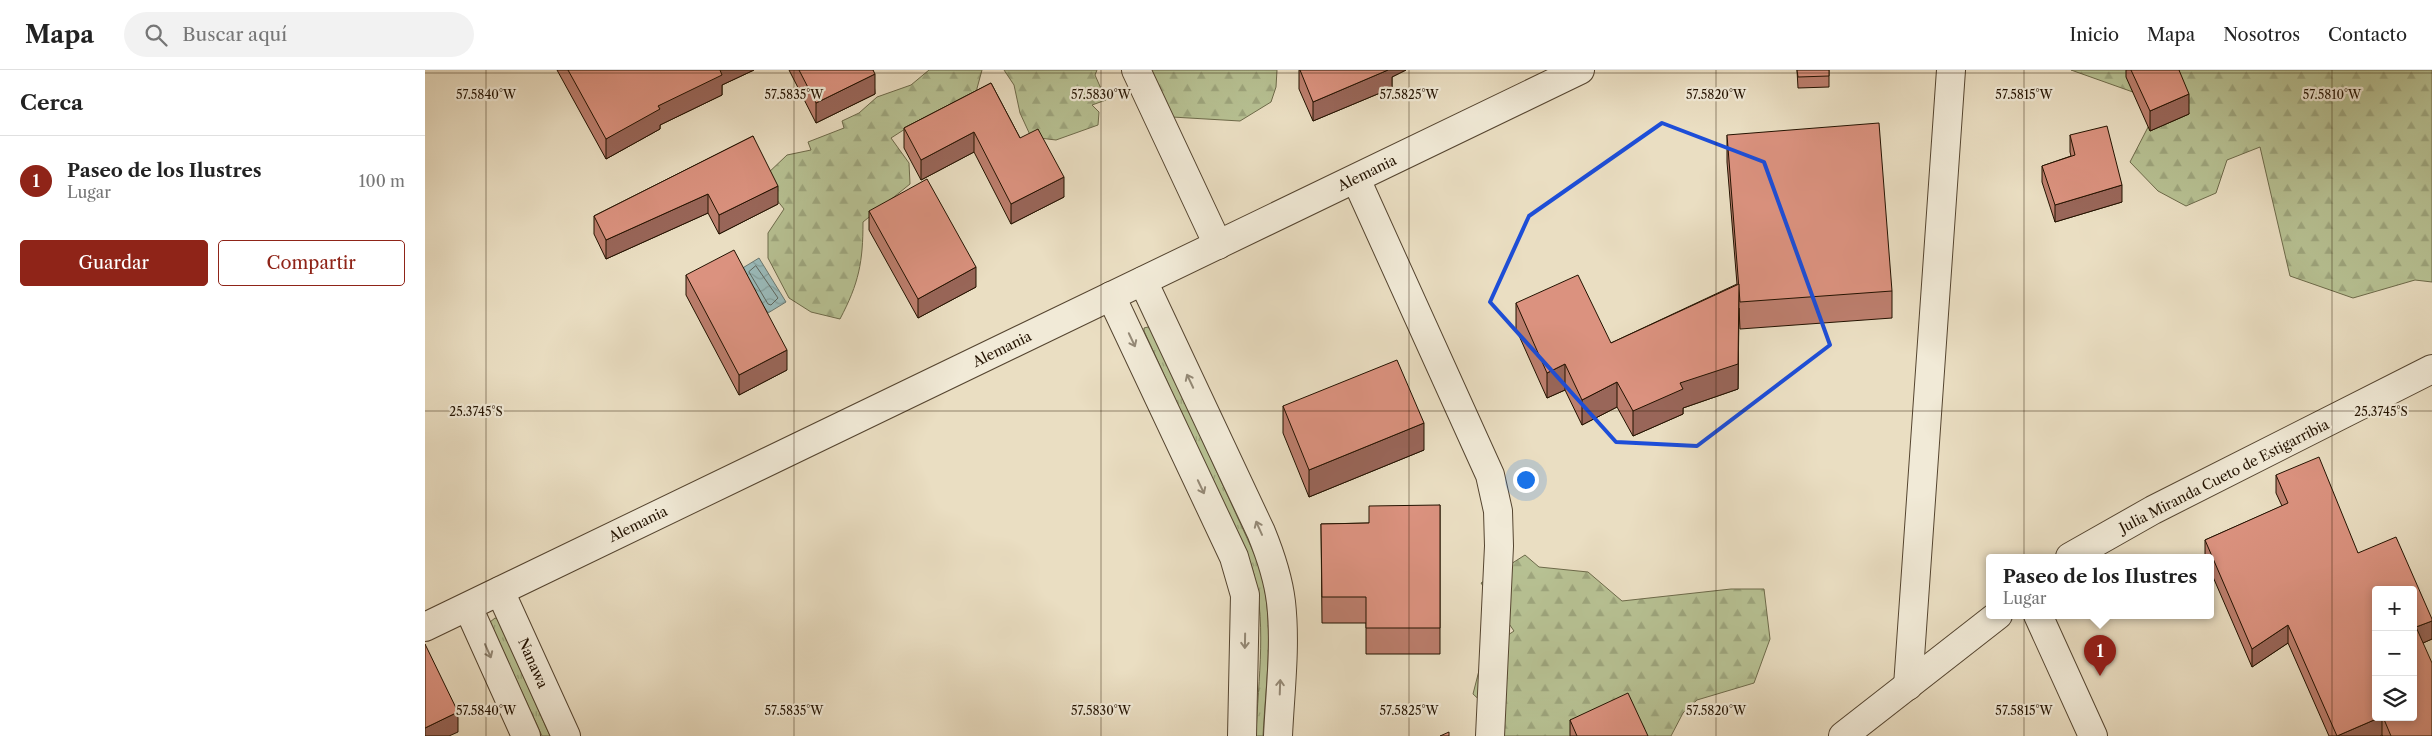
<!DOCTYPE html>
<html lang="es">
<meta charset="utf-8">
<style>
body{margin:0;font-family:"Libre Caslon Text",serif;background:#f2f2f2;color:#222}
.controls{position:absolute;right:15px;bottom:15px;display:grid;overflow:hidden;border-radius:5px;box-shadow:0 2px 8px #0003}
.controls button{width:45px;height:45px;display:grid;place-items:center;padding:0;border:0;border-bottom:1px solid #e0e0e0;background:#fff;color:#222;font:25px sans-serif}
.you{position:absolute;left:1100px;top:409px;width:18px;height:18px;margin:-12px;border:4px solid #fff;border-radius:50%;background:#1a73e8;box-shadow:0 0 0 8px #1a73e833}
.badge{display:grid;place-items:center;width:32px;height:32px;border-radius:50%;background:#8f2418;color:#fff;font-size:16px;font-weight:700}
.pin{position:absolute;translate:-50% -41px;filter:drop-shadow(0 1px 2px #0008)}
.pin::after{content:'';position:absolute;top:26px;width:18px;height:15px;background:inherit;clip-path:polygon(0 0,100% 0,50% 100%)}
.popup{position:absolute;left:1561px;top:484px;width:228px;height:65px;box-sizing:border-box;display:grid;place-content:center;border-radius:5px;background:#fff;filter:drop-shadow(0 1px 4px #0005);font-size:16px;white-space:nowrap;color:#767676}
.popup b{font-size:19px;color:#222}
.popup::after{content:'';position:absolute;left:50%;top:100%;margin-left:-10px;border:10px solid transparent;border-top-color:#fff}
.list{margin:0;padding:0;list-style:none}
h2{display:flex;justify-content:space-between;align-items:center;height:65px;margin:0;padding:0 20px;font-size:21px}
h2 small{font-size:16px;font-weight:400;color:#767676}
.list li{display:grid;grid-template-columns:32px 1fr auto;gap:15px;align-items:center;box-sizing:border-box;height:90px;padding:0 20px;border-top:1px solid #e0e0e0}
.list b{display:block;font-size:19px;white-space:nowrap}
.list p{margin:0;font-size:16px;white-space:nowrap;color:#767676}
.list em{font-size:16px;font-style:normal;color:#767676}
.actions{display:flex;gap:10px;padding:15px 20px}
.actions a{flex:1;padding:11px 0;border:1px solid #8f2418;border-radius:5px;text-align:center;font-size:18px;color:#8f2418}
.actions .main{background:#8f2418;color:#fff}
.icon{flex:none;width:28px;height:28px;fill:none;stroke:currentColor;stroke-width:2;stroke-linecap:round;stroke-linejoin:round}
.map{position:relative;flex:none;width:2007px;height:666px;overflow:hidden}
header{display:flex;align-items:center;gap:30px;box-sizing:border-box;height:70px;padding:0 25px;background:#fff;border-bottom:1px solid #e0e0e0}
header strong{font-size:24px}
nav{display:flex;gap:28px;margin-inline-start:auto;font-size:18px}
.search{width:350px;height:45px;background:#f2f2f2;display:flex;align-items:center;gap:12px;box-sizing:border-box;padding:0 18px;border-radius:28px;color:#767676;font-size:19px}
main{display:flex}
aside{flex:1;background:#fff}
.map>svg:first-child{display:block}
.grass{fill:url(#grass-tufts);stroke:#6d6a4a}
.forest{fill:url(#forest-firs);stroke:#6d6a4a}
.water{fill:url(#water-waves);stroke:#6a7770}
.lines{fill:none;stroke-linecap:round;stroke-linejoin:round}
.shore{stroke:#5e665e;stroke-width:1}
.minor-casing{stroke:#554530;stroke-width:30}
.minor{stroke:#f1ead7;stroke-width:28}
.wall{fill:#bc7e6d;stroke:#231200}
.shaded-wall{fill:#996659;stroke:#231200}
.building{fill:#db927f;stroke:#231200}
.oneway{stroke:#948976}
.marked{fill:none;stroke:#1d4ed8;stroke-width:4;stroke-linejoin:round}
.ticks{fill:none;stroke:#231200;stroke-width:1;stroke-opacity:0.45}
.labels{text-anchor:middle;dominant-baseline:central;stroke-width:4.5;stroke-linejoin:round;paint-order:stroke}
.street-label{font-size:14px;fill:#231200;stroke:#f1ead7}
.ticks-label{font-size:12px;text-anchor:middle;fill:#231200;stroke:#f1ead7;stroke-width:4.5;stroke-linejoin:round;paint-order:stroke}
</style>
<header>
<strong>Mapa</strong>
<div class="search"><svg class="icon" aria-label="search" viewBox="0 0 24 24"><circle cx="10" cy="10" r="6"/><path d="M15 15l6 6"/></svg>Buscar aquí</div>
<nav><a>Inicio</a><a>Mapa</a><a>Nosotros</a><a>Contacto</a></nav>
</header>
<main>
<aside>
<h2>Cerca<small></small></h2>
<ul class="list">
<li><span class="badge">1</span><div><b>Paseo de los Ilustres</b><p>Lugar</p></div><em>100 m</em></li>
</ul>
<div class="actions"><a class="main">Guardar</a><a>Compartir</a></div>
</aside>
<div class="map">
<svg width="2007" height="666" viewBox="0 0 2007 666">
<defs>
<pattern id="grass-tufts" width="24" height="20" patternUnits="userSpaceOnUse" patternTransform="scale(1.25)"><rect width="24" height="20" fill="#b7c193"/><path d="M3 7l-1-3M5 7V3M7 7l1-3M15 17l-1-3M17 17v-4M19 17l1-3" fill="none" stroke="#9da57d"/></pattern>
<pattern id="forest-firs" width="22" height="20" patternUnits="userSpaceOnUse" patternTransform="scale(1.25)"><rect width="22" height="20" fill="#b7c193"/><path d="M5 1l3.5 6h-7zM16 11l3.5 6h-7z" fill="#9da57d"/></pattern>
<pattern id="water-waves" width="16" height="10" patternUnits="userSpaceOnUse" patternTransform="scale(1.25)"><rect width="16" height="10" fill="#9abbbb"/><path d="M0 5q4-4 8 0t8 0" fill="none" stroke="#84a09f"/></pattern>
</defs>
<rect width="100%" height="100%" fill="#eadec2"/>
<filter id="stains"><feTurbulence type="fractalNoise" baseFrequency=".004" numOctaves="4"/><feColorMatrix values="0 0 0 0 .2 0 0 0 0 .09 0 0 0 0 .02 0 0 0 .5 -.17"/></filter>
<radialGradient id="worn" r=".72"><stop offset=".6" stop-color="#630" stop-opacity="0"/><stop offset="1" stop-color="#630" stop-opacity=".3"/></radialGradient>
<g class="grass">
<path d="M723 257 726 258 833 492C851 547 841 608 838 666H831C833 609 843 548 826 494L719 261V258Z"/>
<path d="M70 548 73 549 125 666H117L65 552Z"/>
</g>
<g class="forest">
<path d="M504 0H557L551 22 491 52 466 68 484 93 485 114 438 152C438 192 434 213 415 249L386 242 364 228 343 188V163L359 139 348 125 340 106 362 85 386 80 383 72 419 58 417 51 434 43 452 27 486 15Z"/>
<path d="M579 0H672L670 5 681 30 667 35 674 42 673 55 631 70 606 67 595 43 589 15Z"/>
<path d="M725 0H852L851 17 846 32 815 51 747 47Z"/>
<path d="M1646 0H2007V212L1990 210 1928 228 1865 206 1835 77 1802 90 1791 123 1761 136 1733 121 1705 92 1736 32Z"/>
<path d="M1100 485 1114 497 1163 502 1197 531 1306 519H1339L1345 569 1329 613 1272 630 1258 643 1246 666H1079L1076 650 1048 624 1059 581 1089 561 1056 513Z"/>
</g>
<path class="water" d="M334 188 361 232 343 243 316 199Z"/>
<g class="lines">
<path class="shore" d="M331 196 353 228 346 235 343 234 324 202Z"/>
<g class="minor-casing">
<g id="minor">
<path d="M711 0 793 175"/>
<path d="M931 109 1065 405 1073 441 1074 476 1065 666"/>
<path d="M718 211 836 462C845 484 853 507 856 532 861 576 855 622 853 666"/>
<path d="M686 226 809 487 820 525 817 666"/>
<path d="M1645 487 1728 440 2007 299"/>
<path d="M75 521 141 666"/>
<path d="M43 537 101 666"/>
<path d="M1613 545 1668 666"/>
<path d="M0 557 1155 0"/>
<path d="M1483 616 1526 0"/>
<path d="M1418 666 1573 545"/>
</g>
</g>
<use href="#minor" class="minor"/>
</g>
<g class="wall">
<path d="M132 0H329L297 15V25L235 55V59L181 89Z"/>
<path d="M364 0H448L450 24 391 53Z"/>
<path d="M874 0H981L967 7V18L888 51 874 19Z"/>
<path d="M1372 0H1404V17L1373 18Z"/>
<path d="M1701 0H1754L1764 44 1725 61 1701 7Z"/>
<path d="M566 13 595 68 639 127 586 154 549 82 496 110 479 78V58Z"/>
<path d="M1302 65 1467 221V248L1315 259 1314 238 1313 319 1258 338V344L1208 366 1192 337 1157 355 1140 320 1122 328 1091 259V233L1186 273 1312 214 1302 92Z"/>
<path d="M1645 65 1697 132 1630 152 1617 112V96L1646 86 1645 82Z"/>
<path d="M328 66 353 134 294 164 283 143 181 189 169 164V146Z"/>
<path d="M444 141 551 217 493 248 444 160Z"/>
<path d="M261 205 362 300 314 325 261 225Z"/>
<path d="M858 336 999 380 884 427 858 363Z"/>
<path d="M1851 405 1933 483 2007 549V569L1998 573 2007 666H1958L1957 665 1955 666H1904L1863 573 1827 597 1785 500V487H1780V470L1857 436 1851 423Z"/>
<path d="M1015 435V584H941V553H897L896 454 944 453Z"/>
<path d="M1145 650 1223 666H1145Z"/>
</g>
<g class="shaded-wall">
<path d="M294 0H329L297 15V25L235 55V59L181 89V69L233 36Z"/>
<path d="M963 0H981L967 7V18L888 51V32Z"/>
<path d="M450 4V24L391 53V33Z"/>
<path d="M1764 24V44L1725 61V41Z"/>
<path d="M549 62V82L496 110V90Z"/>
<path d="M639 107V127L586 154V134Z"/>
<path d="M1697 115V132L1630 152V135Z"/>
<path d="M353 116V134L294 164V145Z"/>
<path d="M283 124V143L181 189V170Z"/>
<path d="M551 197V217L493 248V229Z"/>
<path d="M1314 214 1313 319 1258 338V344L1208 366V341Z"/>
<path d="M362 280V300L314 325V305Z"/>
<path d="M1140 294V320L1122 328V303Z"/>
<path d="M1192 312V337L1157 355V330Z"/>
<path d="M999 353V380L884 427V400Z"/>
<path d="M2007 551V569L1991 576V557Z"/>
<path d="M1863 555V573L1827 597V579Z"/>
<path d="M33 642V662L24 666H0V658Z"/>
<path d="M1956 647H1957V665L1955 666H1912Z"/>
</g>
<g class="building">
<path d="M143 0H295L297 5 233 36 235 39 181 69Z"/>
<path d="M374 0H448L450 4 391 33Z"/>
<path d="M875 0H963L888 32Z"/>
<path d="M1372 0H1404V6L1373 7Z"/>
<path d="M1706 0H1754L1764 24 1725 41Z"/>
<path d="M566 13 595 68 613 59 639 107 586 134 549 62 496 90 479 58Z"/>
<path d="M1454 53 1467 221 1315 232 1302 65Z"/>
<path d="M1682 56 1697 115 1630 135 1617 96 1650 85 1645 65Z"/>
<path d="M328 66 353 116 294 145 283 124 181 170 169 146Z"/>
<path d="M502 109 551 197 493 229 444 141Z"/>
<path d="M309 180 362 280 314 305 261 205Z"/>
<path d="M1153 205 1186 273 1314 214 1313 294 1255 313 1258 319 1208 341 1192 312 1157 330 1140 294 1122 303 1091 233Z"/>
<path d="M972 290 999 353 884 400 858 336Z"/>
<path d="M1894 387 1933 483 1971 467 2007 549V551L1991 557 2007 593V666H1966L1958 647H1988V520H1951V647H1956L1912 666 1863 555 1827 579 1780 470 1863 433 1851 405Z"/>
<path d="M1015 435V558H941V527H897L896 454 944 453V436Z"/>
<path d="M0 574 33 642 0 658Z"/>
<path d="M1203 623 1223 666H1152L1145 650Z"/>
<path d="M1024 662V666H1015Z"/>
</g>
<defs><path id="oneway-shaft" d="M-6 0H5M1.5-3L5.5 0L1.5 3" fill="none" stroke-width="1.6" stroke-linecap="round" stroke-linejoin="round" transform="scale(1.25)"/></defs>
<g class="oneway">
<use href="#oneway-shaft" transform="translate(707 270) rotate(65)"/>
<use href="#oneway-shaft" transform="translate(765 311) rotate(-115)"/>
<use href="#oneway-shaft" transform="translate(776 417) rotate(65)"/>
<use href="#oneway-shaft" transform="translate(834 458) rotate(-114)"/>
<use href="#oneway-shaft" transform="translate(820 571) rotate(91)"/>
<use href="#oneway-shaft" transform="translate(63 581) rotate(66)"/>
<use href="#oneway-shaft" transform="translate(855 617) rotate(-88)"/>
</g>
<path class="marked" d="M1237 53 1339 92 1405 275 1272 376 1191 372 1065 232 1104 146Z"/>
<path class="ticks" d="M61 0V666M369 0V666M676 0V666M984 0V666M1291 0V666M1599 0V666M1907 0V666M0 3H2007M0 341H2007"/>
<g class="labels">
<g class="street-label">
<text transform="translate(942 103) rotate(-26)">Alemania</text>
<text transform="translate(577 279) rotate(-26)">Alemania</text>
<text transform="translate(1799 406) rotate(-27)">Julia Miranda Cueto de Estigarribia</text>
<text transform="translate(213 454) rotate(-26)">Alemania</text>
<text transform="translate(108 593) rotate(66)">Nanawa</text>
</g>
</g>
<g class="ticks-label">
<text x="61" y="29">57.5840°W</text>
<text x="369" y="29">57.5835°W</text>
<text x="676" y="29">57.5830°W</text>
<text x="984" y="29">57.5825°W</text>
<text x="1291" y="29">57.5820°W</text>
<text x="1599" y="29">57.5815°W</text>
<text x="1907" y="29">57.5810°W</text>
<text x="51" y="346">25.3745°S</text>
<text x="1956" y="346">25.3745°S</text>
<text x="61" y="645">57.5840°W</text>
<text x="369" y="645">57.5835°W</text>
<text x="676" y="645">57.5830°W</text>
<text x="984" y="645">57.5825°W</text>
<text x="1291" y="645">57.5820°W</text>
<text x="1599" y="645">57.5815°W</text>
</g>
<rect width="100%" height="100%" filter="url(#stains)"/>
<rect width="100%" height="100%" fill="url(#worn)"/>
</svg>
<div class="controls">
<button>+</button>
<button>−</button>
<button><svg class="icon" aria-label="layers" viewBox="0 0 24 24"><path d="M12 4l9 5-9 5-9-5zM3 14l9 5 9-5"/></svg></button>
</div>
<div class="you"></div>
<div class="pin badge" style="left:1675px;top:606px">1</div>
<div class="popup"><b>Paseo de los Ilustres</b>Lugar</div>
</div>
</main>
